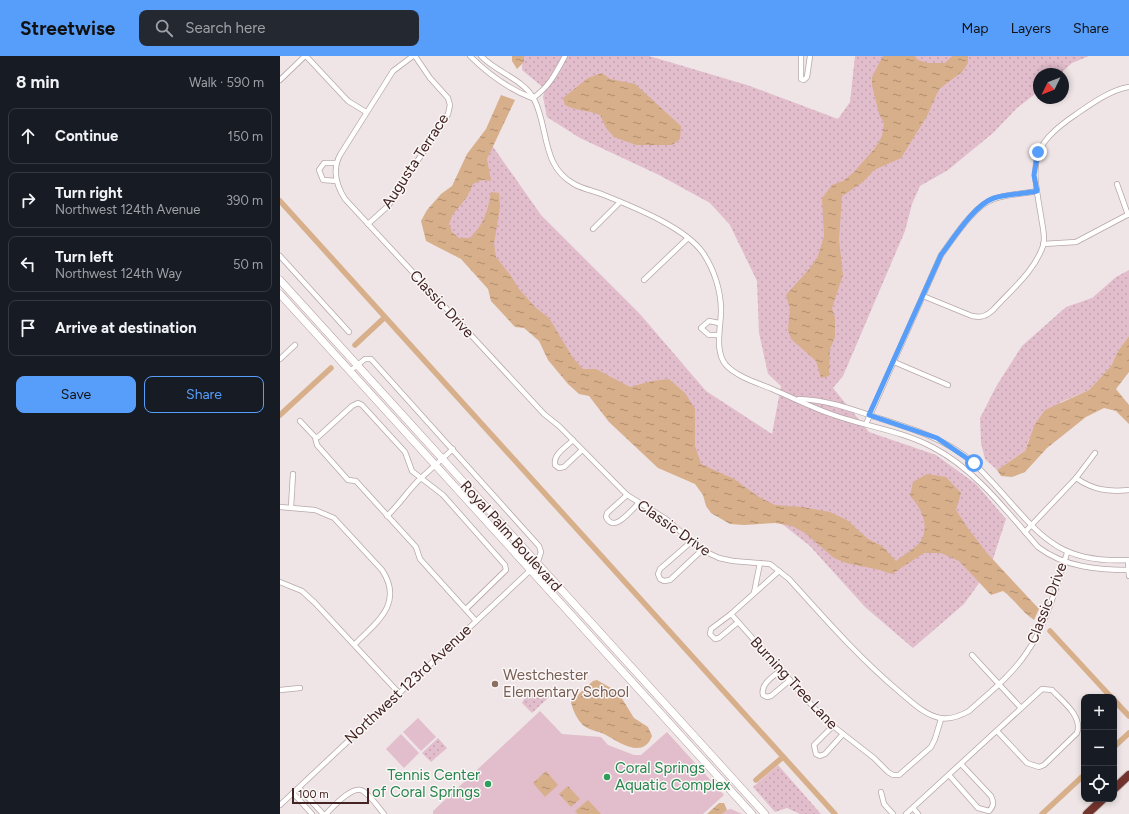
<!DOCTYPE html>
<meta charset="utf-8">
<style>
body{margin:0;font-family:Figtree,sans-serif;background:#242831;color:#f1f3f6}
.controls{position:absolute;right:12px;bottom:12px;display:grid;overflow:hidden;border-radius:8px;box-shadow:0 2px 6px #0003}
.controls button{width:36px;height:36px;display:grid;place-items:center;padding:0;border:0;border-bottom:1px solid #363941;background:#171b24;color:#f1f3f6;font:20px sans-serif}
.compass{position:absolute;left:753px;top:12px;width:36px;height:36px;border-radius:50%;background:#171b24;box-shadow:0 2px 6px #0003;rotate:227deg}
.scale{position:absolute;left:12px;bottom:10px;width:77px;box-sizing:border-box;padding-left:4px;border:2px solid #432422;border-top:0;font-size:11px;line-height:14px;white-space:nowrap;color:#432422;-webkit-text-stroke:3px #fbf7f7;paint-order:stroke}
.stop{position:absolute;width:12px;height:12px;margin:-9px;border:3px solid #579efb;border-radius:50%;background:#fff}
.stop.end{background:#579efb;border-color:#fff;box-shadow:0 1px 4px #0008}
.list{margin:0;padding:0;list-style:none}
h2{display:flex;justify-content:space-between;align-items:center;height:52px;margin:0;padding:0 16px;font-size:17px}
h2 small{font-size:13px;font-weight:400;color:#9ea1a6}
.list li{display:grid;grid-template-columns:26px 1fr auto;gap:12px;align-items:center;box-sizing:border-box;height:56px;margin:0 8px 8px;padding:0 8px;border:1px solid #363941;border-radius:8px}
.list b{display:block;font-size:15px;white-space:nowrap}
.list p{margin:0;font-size:13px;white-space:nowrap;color:#9ea1a6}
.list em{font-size:13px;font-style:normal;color:#9ea1a6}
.actions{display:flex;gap:8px;padding:12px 16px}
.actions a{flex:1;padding:9px 0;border:1px solid #579efb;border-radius:8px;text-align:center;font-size:14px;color:#579efb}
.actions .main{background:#579efb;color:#111}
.icon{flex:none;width:22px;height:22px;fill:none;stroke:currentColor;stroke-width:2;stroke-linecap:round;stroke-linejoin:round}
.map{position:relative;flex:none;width:849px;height:758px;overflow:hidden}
header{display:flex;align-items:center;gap:24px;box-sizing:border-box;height:56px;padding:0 20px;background:#579efb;color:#111}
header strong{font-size:19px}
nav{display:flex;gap:22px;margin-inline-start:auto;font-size:14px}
.search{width:280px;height:36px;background:#242831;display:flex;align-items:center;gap:10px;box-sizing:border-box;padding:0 14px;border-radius:8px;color:#9ea1a6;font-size:15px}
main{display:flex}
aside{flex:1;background:#171b24}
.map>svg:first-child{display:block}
.grass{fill:url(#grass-dots)}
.pitch{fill:#e2bdcc}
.water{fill:url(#water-ripples)}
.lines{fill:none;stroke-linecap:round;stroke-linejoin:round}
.canal{stroke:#d7af8a;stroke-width:5.5}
.street-casing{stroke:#b8a7a8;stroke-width:6}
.secondary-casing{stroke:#b9a0a1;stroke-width:8}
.highway-casing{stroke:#cac2c1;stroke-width:10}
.street{stroke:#fff;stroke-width:4.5}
.secondary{stroke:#fff;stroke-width:7}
.highway{stroke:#72342c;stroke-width:8}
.route{stroke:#579efb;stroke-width:5}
.education-dot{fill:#8d6e63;stroke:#fbf7f7;stroke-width:1.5}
.leisure-dot{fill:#2e9e5b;stroke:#fbf7f7;stroke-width:1.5}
.labels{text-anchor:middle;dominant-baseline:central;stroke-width:3;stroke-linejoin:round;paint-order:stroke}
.street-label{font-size:15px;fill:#432422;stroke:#fbf7f7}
.education-label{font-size:15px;fill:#785e54;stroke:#fbf7f7;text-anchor:start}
.leisure-label{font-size:15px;fill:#27864d;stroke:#fbf7f7;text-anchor:start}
</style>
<header>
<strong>Streetwise</strong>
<div class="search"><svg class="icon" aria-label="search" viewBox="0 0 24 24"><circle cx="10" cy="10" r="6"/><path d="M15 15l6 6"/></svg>Search here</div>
<nav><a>Map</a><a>Layers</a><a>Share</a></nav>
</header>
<main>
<aside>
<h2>8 min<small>Walk · 590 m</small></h2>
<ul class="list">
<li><svg class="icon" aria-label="ahead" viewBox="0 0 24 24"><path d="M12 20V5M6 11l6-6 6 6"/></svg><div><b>Continue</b></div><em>150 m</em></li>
<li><svg class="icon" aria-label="right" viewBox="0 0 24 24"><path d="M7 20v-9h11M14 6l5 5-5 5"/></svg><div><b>Turn right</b><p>Northwest 124th Avenue</p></div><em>390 m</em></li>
<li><svg class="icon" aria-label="left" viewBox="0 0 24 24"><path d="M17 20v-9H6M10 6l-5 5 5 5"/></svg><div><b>Turn left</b><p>Northwest 124th Way</p></div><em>50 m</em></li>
<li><svg class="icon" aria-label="arrive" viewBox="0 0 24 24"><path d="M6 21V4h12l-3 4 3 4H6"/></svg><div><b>Arrive at destination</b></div></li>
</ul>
<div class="actions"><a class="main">Save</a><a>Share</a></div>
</aside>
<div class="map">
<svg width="849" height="758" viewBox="0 0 849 758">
<defs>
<pattern id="grass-dots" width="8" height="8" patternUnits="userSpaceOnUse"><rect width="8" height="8" fill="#e2bdcc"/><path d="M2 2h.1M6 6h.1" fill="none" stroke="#c3a2af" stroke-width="1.8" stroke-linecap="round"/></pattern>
<pattern id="water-ripples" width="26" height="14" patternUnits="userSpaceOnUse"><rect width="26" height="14" fill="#d7af8a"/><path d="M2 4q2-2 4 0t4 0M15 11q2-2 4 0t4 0" fill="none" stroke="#b08e70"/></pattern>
</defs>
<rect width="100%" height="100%" fill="#efe5e7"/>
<g class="grass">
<path d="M243 0H369L467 29 558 63 570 46 575 0H809L792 7 780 18H759V35L737 52 713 77 668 114 640 130 632 148 625 175 563 320 553 332 589 376 656 399 696 428 726 463 710 512 684 548 633 592 585 551 530 490 492 460 365 388 159 165 209 85 261 159 359 257 426 335 492 378 501 330 488 318 479 277 477 225 450 169 430 147 379 119 300 82 267 61 263 41 265 33 242 14Z"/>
<path d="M849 214V280L838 295 831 310 809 334 781 346 749 383 745 395 717 414 705 403 701 387 700 362 717 329 742 290 786 251 812 242 836 221Z"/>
<path d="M262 633 269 641 252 657 242 647C247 637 251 635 262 633Z"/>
<path d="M158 682 167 692 151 706 142 697Z"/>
<path d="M498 709 541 758H520L507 752 495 756 473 731Z"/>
</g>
<g class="pitch">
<path d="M260 655 282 678 321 681 328 689 354 699H361L387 676 444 739 423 758H153V755Z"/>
<path d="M138 662 156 681 141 695 123 676Z"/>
<path d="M121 678 139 697 124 712 106 693Z"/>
<path d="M451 753 462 758H442L447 754Z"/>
</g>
<g class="water">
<path d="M232 0H244V6L237 13 232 5Z"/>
<path d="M603 0H635L638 4 648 7H665L672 0H688V7L682 16 659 33 647 60 621 102 594 114 583 126 562 140 559 184 563 219 552 252 555 262V281L550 293 549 320 541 322 536 305 511 283 508 274 510 253 506 239 530 212 538 200 544 180 542 142 552 129 563 125 574 116 595 92 602 80 604 67 599 58 592 29V21Z"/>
<path d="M322 17 330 23 355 28 401 70 400 83 392 89H356L334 81 326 72 320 59C309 54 296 55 285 49L283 42 308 22Z"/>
<path d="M221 39 235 44 207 103 211 125 202 124 193 128 187 141 173 158 169 168 172 176 179 182H190C204 168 208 155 211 136L219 137 220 151 214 188 216 201 231 220 239 233 256 252 269 262 293 302 303 313H316L350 331 372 325 389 323 405 337 415 353V390L421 408 454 423 479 441 495 449 522 451 550 456 567 464 588 483 602 490 616 505C622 500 637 491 641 485 650 469 641 451 630 440L633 426 647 418 666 421 681 437 676 454 690 475 707 497 759 553 754 564C742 556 735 544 723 535L711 539 679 505 661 497H644L612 518 600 514 566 507 554 502 525 477 512 470 495 467 464 469 450 468 431 457 426 450 423 439 415 428 378 412 329 366 309 340 299 338 288 328 268 304 259 285 244 272 235 271 211 245 208 233 181 203 146 185 141 165 147 154 161 138 172 130 187 98 206 73Z"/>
<path d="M849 280V316L836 333 849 349V368L836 355 824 352 806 361 767 392 745 416 732 421 721 420 717 414 745 395 755 368 765 354 809 334 831 310 838 295Z"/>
<path d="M317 624 338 636 354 662 368 671 372 680C363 704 339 686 324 678 318 675 309 674 304 670 297 664 292 653 291 645L313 625Z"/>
<path d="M266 715 278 729 265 741 253 727Z"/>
<path d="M288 730 300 743 291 751 279 738Z"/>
<path d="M308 744 321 758H298L295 755Z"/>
<path d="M439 747H444L447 754 442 758H427Z"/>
</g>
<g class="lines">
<g class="canal">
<path d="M0 145 555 758"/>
<path d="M75 289 104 262"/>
<path d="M0 359 51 312"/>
<path d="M770 575 831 641"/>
<path d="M834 644 849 660"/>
<path d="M834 691 849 677"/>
<path d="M476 724 503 701"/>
<path d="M762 758 804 719"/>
</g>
<g class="street-casing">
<g id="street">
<path d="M26 0 68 45 86 56"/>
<path d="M133 0 113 15 60 99C52 114 56 129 65 143L264 358 279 370 347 439 386 463 422 494 439 502 453 505 490 508 509 523C545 563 580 603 622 638 633 647 645 659 660 662 670 664 680 660 689 655 709 637 732 619 747 596 765 571 778 527 787 497"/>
<path d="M190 0C207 17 229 33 252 42"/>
<path d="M201 0C216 16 243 23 254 43 269 72 261 110 294 128 303 133 314 135 324 139 353 151 405 171 423 197 434 213 441 235 441 254 441 271 434 295 446 309 457 321 478 327 492 333 511 341 529 350 548 357 582 370 621 374 654 392 696 414 727 456 758 491 784 511 818 514 849 514"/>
<path d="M521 0V23L524 24 527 21 530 0"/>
<path d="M0 24 25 0"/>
<path d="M253 42C269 31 276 17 285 0"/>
<path d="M56 107H44L39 114 43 124 57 125"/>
<path d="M837 128 848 159"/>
<path d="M88 168 108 150 168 58 170 49 168 42 150 22 135 0"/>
<path d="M313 173 340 146"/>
<path d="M763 188 796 186 849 158"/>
<path d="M0 200 69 276"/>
<path d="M364 224 408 182"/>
<path d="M643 240 692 260C702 262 706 260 713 254 731 234 754 216 763 190 766 181 762 169 761 160 752 108 748 91 795 59 811 48 830 34 849 31"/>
<path d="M439 279H429L421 272 429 265 439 267"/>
<path d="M0 303 15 289"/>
<path d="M614 306 668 329"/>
<path d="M519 343C546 344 569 352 595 361 630 372 664 382 693 406 700 413 707 421 714 428 759 477 775 508 849 504"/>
<path d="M20 365 35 381 37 389 68 424 76 425 136 491 140 503 196 565"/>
<path d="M586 368 661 199C673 183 695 148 714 143 727 138 743 138 757 135"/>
<path d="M35 381H38L72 350 78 347 82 349 125 396 132 415 141 422 173 393"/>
<path d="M293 384C286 391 273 398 275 409L279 412 284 411 302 394"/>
<path d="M796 422C813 434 828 436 849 434"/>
<path d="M347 439 327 457 326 461C334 478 351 454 359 447"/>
<path d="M0 451 35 454 54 462 102 514C124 547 97 566 75 588"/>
<path d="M11 451 13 418"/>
<path d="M107 460C120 448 128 434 141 422L163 439 225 509 226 514 186 553"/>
<path d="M745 476 796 422 815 397"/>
<path d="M411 486 380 513 378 518 380 523 384 525 390 524 422 494"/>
<path d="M848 505 849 520"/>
<path d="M0 526 22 535 35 547 119 637"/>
<path d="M474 537 480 507"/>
<path d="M451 558 537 655 553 670 594 702 608 716 613 719H619L651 691 655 683 661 663"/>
<path d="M457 567 439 582 435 583 430 578 431 573 451 558 499 515"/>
<path d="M692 599 741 652"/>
<path d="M501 614C494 620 480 628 483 639L487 641 491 640 510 624"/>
<path d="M0 634 20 632"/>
<path d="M553 670 534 689 536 698 540 700 545 698 563 678"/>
<path d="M669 719 698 752 709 755C714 750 714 746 711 740L681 708"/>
<path d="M19 732 43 758"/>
<path d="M601 736 604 748 613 758"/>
<path d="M13 737 32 758"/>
<path d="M0 749 257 508 261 496 259 490 91 303H85L70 315"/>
<path d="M633 752 638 758"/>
<path d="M46 758C53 751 73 728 83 735 91 740 98 751 104 758"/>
<path d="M626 758 762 633 772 634C782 645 803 660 797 677L764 709 759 711 747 707 717 675"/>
</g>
</g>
<g class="secondary-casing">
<g id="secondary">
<path d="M0 224 485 758"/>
<path d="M0 238 472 758"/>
</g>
</g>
<g class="highway-casing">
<g id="highway">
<path d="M834 733 849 719"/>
<path d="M807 758 823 743"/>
</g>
</g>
<use href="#street" class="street"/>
<use href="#secondary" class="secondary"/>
<use href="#highway" class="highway"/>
</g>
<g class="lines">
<path class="route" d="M694 407 657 382 589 359 661 199C673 183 695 148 714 142 727 138 743 138 757 135L754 119 758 96"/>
</g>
<circle class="education-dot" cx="215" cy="628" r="4"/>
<g class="leisure-dot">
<circle cx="327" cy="721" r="4"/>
<circle cx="208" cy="728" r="4"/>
</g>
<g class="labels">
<g class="street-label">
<text transform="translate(135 105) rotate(-57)">Augusta Terrace</text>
<text transform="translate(162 248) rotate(47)">Classic Drive</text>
<text transform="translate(394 472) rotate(35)">Classic Drive</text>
<text transform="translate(231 480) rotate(48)">Royal Palm Boulevard</text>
<text transform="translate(767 547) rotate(-69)">Classic Drive</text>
<text transform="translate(514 627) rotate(47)">Burning Tree Lane</text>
<text transform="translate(128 628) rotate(-43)">Northwest 123rd Avenue</text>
</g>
<g class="education-label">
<text x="223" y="619">Westchester<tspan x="223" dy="17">Elementary School</tspan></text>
</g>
<g class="leisure-label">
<text x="335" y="712">Coral Springs<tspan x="335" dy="17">Aquatic Complex</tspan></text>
<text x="200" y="719" text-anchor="end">Tennis Center<tspan x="200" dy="17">of Coral Springs</tspan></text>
</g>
</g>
</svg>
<div class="controls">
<button>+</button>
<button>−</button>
<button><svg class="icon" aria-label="locate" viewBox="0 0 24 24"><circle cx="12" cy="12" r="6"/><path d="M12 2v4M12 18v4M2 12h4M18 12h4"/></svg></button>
</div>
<svg class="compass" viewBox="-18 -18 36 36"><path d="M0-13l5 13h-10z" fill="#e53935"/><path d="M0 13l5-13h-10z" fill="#9ea1a6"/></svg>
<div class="scale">100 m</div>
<div class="stop" style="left:694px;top:407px"></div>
<div class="stop end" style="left:758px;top:96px"></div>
</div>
</main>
